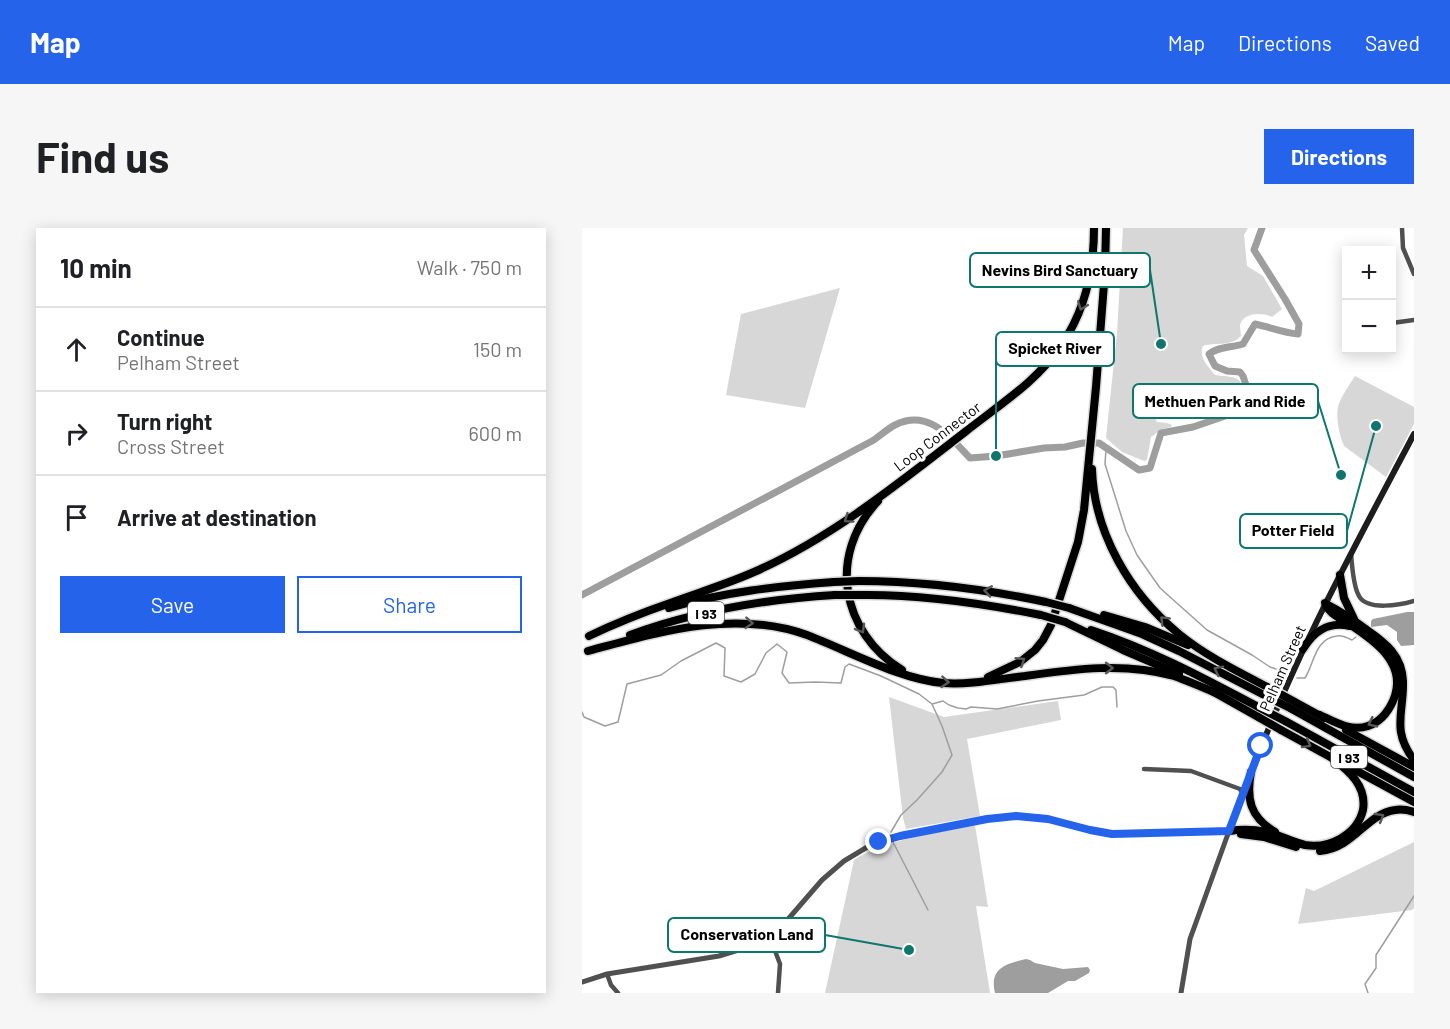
<!DOCTYPE html>
<meta charset="utf-8">
<style>
body{margin:0;font-family:Barlow,sans-serif;background:#f6f6f6;color:#202124}
.controls{position:absolute;right:18px;top:18px;display:grid;overflow:hidden;border-radius:0px;box-shadow:0 3px 15px #0003}
.controls button{width:54px;height:54px;display:grid;place-items:center;padding:0;border:0;border-bottom:2px solid #e0e0e0;background:#fff;color:#202124;font:30px sans-serif}
.stop{position:absolute;width:18px;height:18px;margin:-14px;border:4px solid #2563eb;border-radius:50%;background:#fff}
.stop.end{background:#2563eb;border-color:#fff;box-shadow:0 2px 6px #0008}
.list{margin:0;padding:0;list-style:none}
h2{display:flex;justify-content:space-between;align-items:center;height:78px;margin:0;padding:0 24px;font-size:26px}
h2 small{font-size:20px;font-weight:400;color:#757577}
.list li{display:grid;grid-template-columns:39px 1fr auto;gap:18px;align-items:center;box-sizing:border-box;height:84px;padding:0 24px;border-top:2px solid #e0e0e0}
.list b{display:block;font-size:22px;white-space:nowrap}
.list p{margin:0;font-size:20px;white-space:nowrap;color:#757577}
.list em{font-size:20px;font-style:normal;color:#757577}
.actions{display:flex;gap:12px;padding:18px 24px}
.actions a{flex:1;padding:14px 0;border:2px solid #2563eb;border-radius:0px;text-align:center;font-size:21px;color:#2563eb}
.actions .main{background:#2563eb;color:#fff}
.icon{flex:none;width:33px;height:33px;fill:none;stroke:currentColor;stroke-width:2;stroke-linecap:round;stroke-linejoin:round}
.map{position:relative;flex:none;width:832px;height:765px;overflow:hidden;border-radius:0px}
header{display:flex;align-items:center;gap:36px;box-sizing:border-box;height:84px;padding:0 30px;background:#2563eb;color:#fff}
header strong{font-size:28px}
nav{display:flex;gap:33px;margin-inline-start:auto;font-size:21px}
.intro{display:flex;align-items:center;justify-content:space-between;box-sizing:border-box;height:144px;padding:0 36px}
h1{margin:0;font-size:42px}
.button{padding:15px 27px;border-radius:0px;background:#2563eb;color:#fff;font-size:21px;font-weight:700}
main{display:flex;gap:36px;padding:0 36px}
aside{flex:1;background:#fff;border-radius:0px;box-shadow:0 3px 15px #0003}
.map>svg:first-child{display:block}
.green{fill:#d7d7d7}
.water{fill:#9e9e9e}
.lines{fill:none;stroke-linecap:round;stroke-linejoin:round}
.stream{stroke:#9e9e9e;stroke-width:1.5}
.river{stroke:#9e9e9e;stroke-width:7}
.motorway-casing{stroke:#dbdbdb;stroke-width:11}
.minor{stroke:#505050;stroke-width:4.5}
.tertiary{stroke:#505050;stroke-width:5}
.secondary{stroke:#1d1d1d;stroke-width:6}
.motorway{stroke:#000;stroke-width:8}
.motorway-bridge-casing{stroke:#dbdbdb;stroke-width:11;stroke-linecap:butt}
.motorway-bridge{stroke:#000;stroke-width:8}
.oneway{stroke:#595959}
.route{stroke:#2563eb;stroke-width:8}
.labels{text-anchor:middle;dominant-baseline:central;stroke-width:6;stroke-linejoin:round;paint-order:stroke}
.shield{fill:#fff;stroke:#4c4c4c;stroke-width:1.5}
.shield-label{font-size:14px;font-weight:bold;fill:#000}
.street-label{font-size:15px;fill:#000;stroke:#fff}
.leader{fill:none;stroke:#0f766e;stroke-width:2}
.callout-dot{fill:#0f766e;stroke:#fff;stroke-width:2}
.callout{fill:#fff;stroke:#0f766e;stroke-width:2}
.callout-label{font-size:16px;text-anchor:middle;font-weight:bold;fill:#000}
</style>
<header>
<strong>Map</strong>
<nav><a>Map</a><a>Directions</a><a>Saved</a></nav>
</header>
<div class="intro"><h1>Find us</h1><a class="button">Directions</a></div>
<main>
<aside>
<h2>10 min<small>Walk · 750 m</small></h2>
<ul class="list">
<li><svg class="icon" aria-label="ahead" viewBox="0 0 24 24"><path d="M12 20V5M6 11l6-6 6 6"/></svg><div><b>Continue</b><p>Pelham Street</p></div><em>150 m</em></li>
<li><svg class="icon" aria-label="right" viewBox="0 0 24 24"><path d="M7 20v-9h11M14 6l5 5-5 5"/></svg><div><b>Turn right</b><p>Cross Street</p></div><em>600 m</em></li>
<li><svg class="icon" aria-label="arrive" viewBox="0 0 24 24"><path d="M6 21V4h12l-3 4 3 4H6"/></svg><div><b>Arrive at destination</b></div></li>
</ul>
<div class="actions"><a class="main">Save</a><a>Share</a></div>
</aside>
<div class="map">
<svg width="832" height="765" viewBox="0 0 832 765">
<rect width="100%" height="100%" fill="#fff"/>
<g class="green">
<path d="M541 0H666L662 7 665 38 681 48 700 81 690 89C681 84 661 84 658 97 658 99 659 107 659 108 648 119 634 114 621 118 616 129 626 138 633 147 639 148 650 148 655 151 665 157 660 174 652 179 648 183 637 186 631 186 607 189 595 160 583 163 575 165 569 178 571 186 572 189 574 191 575 194L585 195 590 197 589 199 580 201 569 209 565 232 562 233 540 224 524 210 535 105Z"/>
<path d="M258 60 223 180 144 167 159 86Z"/>
<path d="M773 148 832 179V196L804 249 762 218C757 206 754 191 756 179 758 170 768 156 773 148Z"/>
<path d="M307 469 362 489 476 473 479 492 385 511 398 588 324 601 321 590Z"/>
<path d="M393 597 406 679 394 678 408 765H243L272 632C306 610 354 606 393 597Z"/>
<path d="M832 614V680L830 682 716 696 724 660 732 663Z"/>
</g>
<g class="water">
<path d="M825 384H832V417L819 418 815 412V404L805 397 789 399V393L791 391Z"/>
<path d="M444 731 448 732 453 735 481 741 506 739 508 742 507 745 493 753H486L466 765H413C407 740 424 736 444 731Z"/>
</g>
<g class="lines">
<g class="stream">
<path d="M524 221 523 236 544 303 555 327 578 360 625 402 670 427 688 439 703 444"/>
<path d="M715 450H723C732 436 733 410 755 408 759 407 766 410 770 412L774 409"/>
<path d="M350 476 361 473 367 477 376 480 384 481 389 479 415 481 456 473 502 467 520 459H531L534 462 535 479"/>
<path d="M0 484 2 489 23 498 36 494 45 456 79 447 99 433 134 415 143 420 142 448 159 454 173 446 184 425 195 416 205 424 200 445 207 455 233 454 259 455 263 439 267 436 299 448 337 466 350 476 360 498 370 527 360 544 335 572 319 587 309 604"/>
<path d="M311 614 346 682"/>
<path d="M786 765 783 756 794 740V727L832 668"/>
</g>
<path class="river" d="M0 367 290 213C298 208 305 201 313 197 346 180 368 209 388 230L414 228 462 220 483 219 501 215H517L557 242 568 240 579 205 611 199 649 186 661 172 664 157 661 148 658 144 645 143 633 138 627 126C637 118 649 120 661 116L673 96C688 99 701 105 716 106L717 96 703 71 672 22 680 0"/>
<g class="motorway-casing">
<g id="motorway">
<path d="M510 241C512 305 548 366 597 406 625 429 659 445 691 462"/>
<path d="M296 273C245 327 259 404 320 442"/>
<path d="M758 347 762 370 772 391"/>
<path d="M277 353C340 353 402 361 464 374"/>
<path d="M278 367C339 366 399 375 459 387"/>
<path d="M746 377C760 384 773 393 785 402 804 415 820 428 821 453 822 485 809 502 832 532"/>
<path d="M87 380C141 364 197 358 252 354"/>
<path d="M487 380 560 406 597 423 688 470"/>
<path d="M522 387 563 399 606 417"/>
<path d="M483 394 541 422 597 446"/>
<path d="M509 402C570 422 625 452 682 482"/>
<path d="M48 407C114 383 184 371 253 367"/>
<path d="M7 408C34 395 62 384 91 374 118 364 145 356 172 344 248 311 317 255 383 204 417 177 456 153 480 116 504 81 512 42 512 0"/>
<path d="M721 421C732 403 746 393 768 398"/>
<path d="M6 423C77 404 152 381 225 407 267 423 317 451 361 455 389 457 416 451 443 448 492 441 543 434 592 448 606 453 620 459 634 465"/>
<path d="M406 449 438 434 453 422 461 412 469 397 496 314 502 282 514 159 523 43 524 0"/>
<path d="M630 463 678 490"/>
<path d="M711 473 742 490"/>
<path d="M708 480 832 549"/>
<path d="M738 487C753 494 769 504 786 498 798 494 806 484 811 473 827 436 793 413 767 396 758 390 747 386 743 375"/>
<path d="M703 493 832 564"/>
<path d="M699 502 752 531"/>
<path d="M764 502 832 539"/>
<path d="M764 537 832 574"/>
<path d="M669 544C664 571 668 589 693 604"/>
<path d="M647 603C660 601 671 601 684 604 698 607 710 614 723 617 747 621 775 607 781 582 785 558 767 543 750 530"/>
<path d="M659 606 682 609 714 619"/>
<path d="M738 623C772 620 784 586 813 582 819 581 826 582 832 584"/>
</g>
</g>
<g class="minor">
<path d="M820 0 821 20 832 46"/>
<path d="M810 95 832 92"/>
<path d="M769 325C770 337 771 358 777 368 785 383 819 377 832 373"/>
<path d="M562 541 609 543 658 561 661 566"/>
<path d="M187 707 198 736 196 765"/>
<path d="M25 746 29 757 36 765"/>
</g>
<path class="tertiary" d="M0 754 25 746 137 728 163 720 187 707 201 697 240 652 262 633 287 618 318 608 405 591 434 588 466 591 508 602 529 606 647 603 608 711 599 765"/>
<g class="secondary">
<path d="M669 546C712 428 773 318 832 206"/>
<path d="M647 603 665 556"/>
</g>
<use href="#motorway" class="motorway"/>
<g class="motorway-bridge-casing">
<g id="motorway-bridge">
<path d="M252 354 277 353"/>
<path d="M253 367H278"/>
<path d="M464 374 487 380"/>
<path d="M459 387 483 394"/>
<path d="M691 462 711 473"/>
<path d="M688 470 708 480"/>
<path d="M682 482 703 493"/>
<path d="M678 490 699 502"/>
</g>
</g>
<use href="#motorway-bridge" class="motorway-bridge"/>
</g>
<defs><path id="oneway-chevron" d="M-2-3.5L2.5 0L-2 3.5" fill="none" stroke-width="1.6" stroke-linecap="round" stroke-linejoin="round" transform="scale(1.5)"/></defs>
<g class="oneway">
<use href="#oneway-chevron" transform="translate(500 78) rotate(111)"/>
<use href="#oneway-chevron" transform="translate(266 291) rotate(145)"/>
<use href="#oneway-chevron" transform="translate(406 363) rotate(-171)"/>
<use href="#oneway-chevron" transform="translate(582 392) rotate(-135)"/>
<use href="#oneway-chevron" transform="translate(167 395) rotate(4)"/>
<use href="#oneway-chevron" transform="translate(279 401) rotate(60)"/>
<use href="#oneway-chevron" transform="translate(439 433) rotate(-33)"/>
<use href="#oneway-chevron" transform="translate(527 440)"/>
<use href="#oneway-chevron" transform="translate(636 442) rotate(-153)"/>
<use href="#oneway-chevron" transform="translate(363 454) rotate(4)"/>
<use href="#oneway-chevron" transform="translate(790 495) rotate(154)"/>
<use href="#oneway-chevron" transform="translate(725 516) rotate(29)"/>
<use href="#oneway-chevron" transform="translate(798 589) rotate(-30)"/>
</g>
<g class="lines">
<path class="route" d="M297 614 318 608 405 591 434 588 466 591 508 602 530 606 647 603 679 518"/>
</g>
<g class="labels">
<g class="shield">
<rect x="106" y="374" width="36" height="22" rx="4.5"/>
<rect x="749" y="518" width="36" height="22" rx="4.5"/>
</g>
<g class="shield-label">
<text x="124" y="385">I 93</text>
<text x="767" y="529">I 93</text>
</g>
<g class="street-label">
<text transform="translate(355 208) rotate(-37)">Loop Connector</text>
<text transform="translate(700 440) rotate(-66)">Pelham Street</text>
</g>
</g>
<path class="leader" d="M579 116L568 42M414 228L414 121M759 247L736 173M794 198L765 303M327 722L243 707"/>
<g class="callout-dot">
<circle cx="579" cy="116" r="6"/>
<circle cx="414" cy="228" r="6"/>
<circle cx="759" cy="247" r="6"/>
<circle cx="794" cy="198" r="6"/>
<circle cx="327" cy="722" r="6"/>
</g>
<g class="callout">
<rect x="388" y="25" width="180" height="34" rx="6"/>
<rect x="414" y="104" width="118" height="34" rx="6"/>
<rect x="551" y="156" width="185" height="34" rx="6"/>
<rect x="658" y="286" width="107" height="34" rx="6"/>
<rect x="86" y="690" width="157" height="34" rx="6"/>
</g>
<g class="callout-label">
<text x="478" y="48">Nevins Bird Sanctuary</text>
<text x="473" y="126">Spicket River</text>
<text x="643" y="179">Methuen Park and Ride</text>
<text x="711" y="308">Potter Field</text>
<text x="165" y="712">Conservation Land</text>
</g>
</svg>
<div class="controls">
<button>+</button>
<button>−</button>
</div>
<div class="stop" style="left:679px;top:518px"></div>
<div class="stop end" style="left:297px;top:614px"></div>
</div>
</main>
